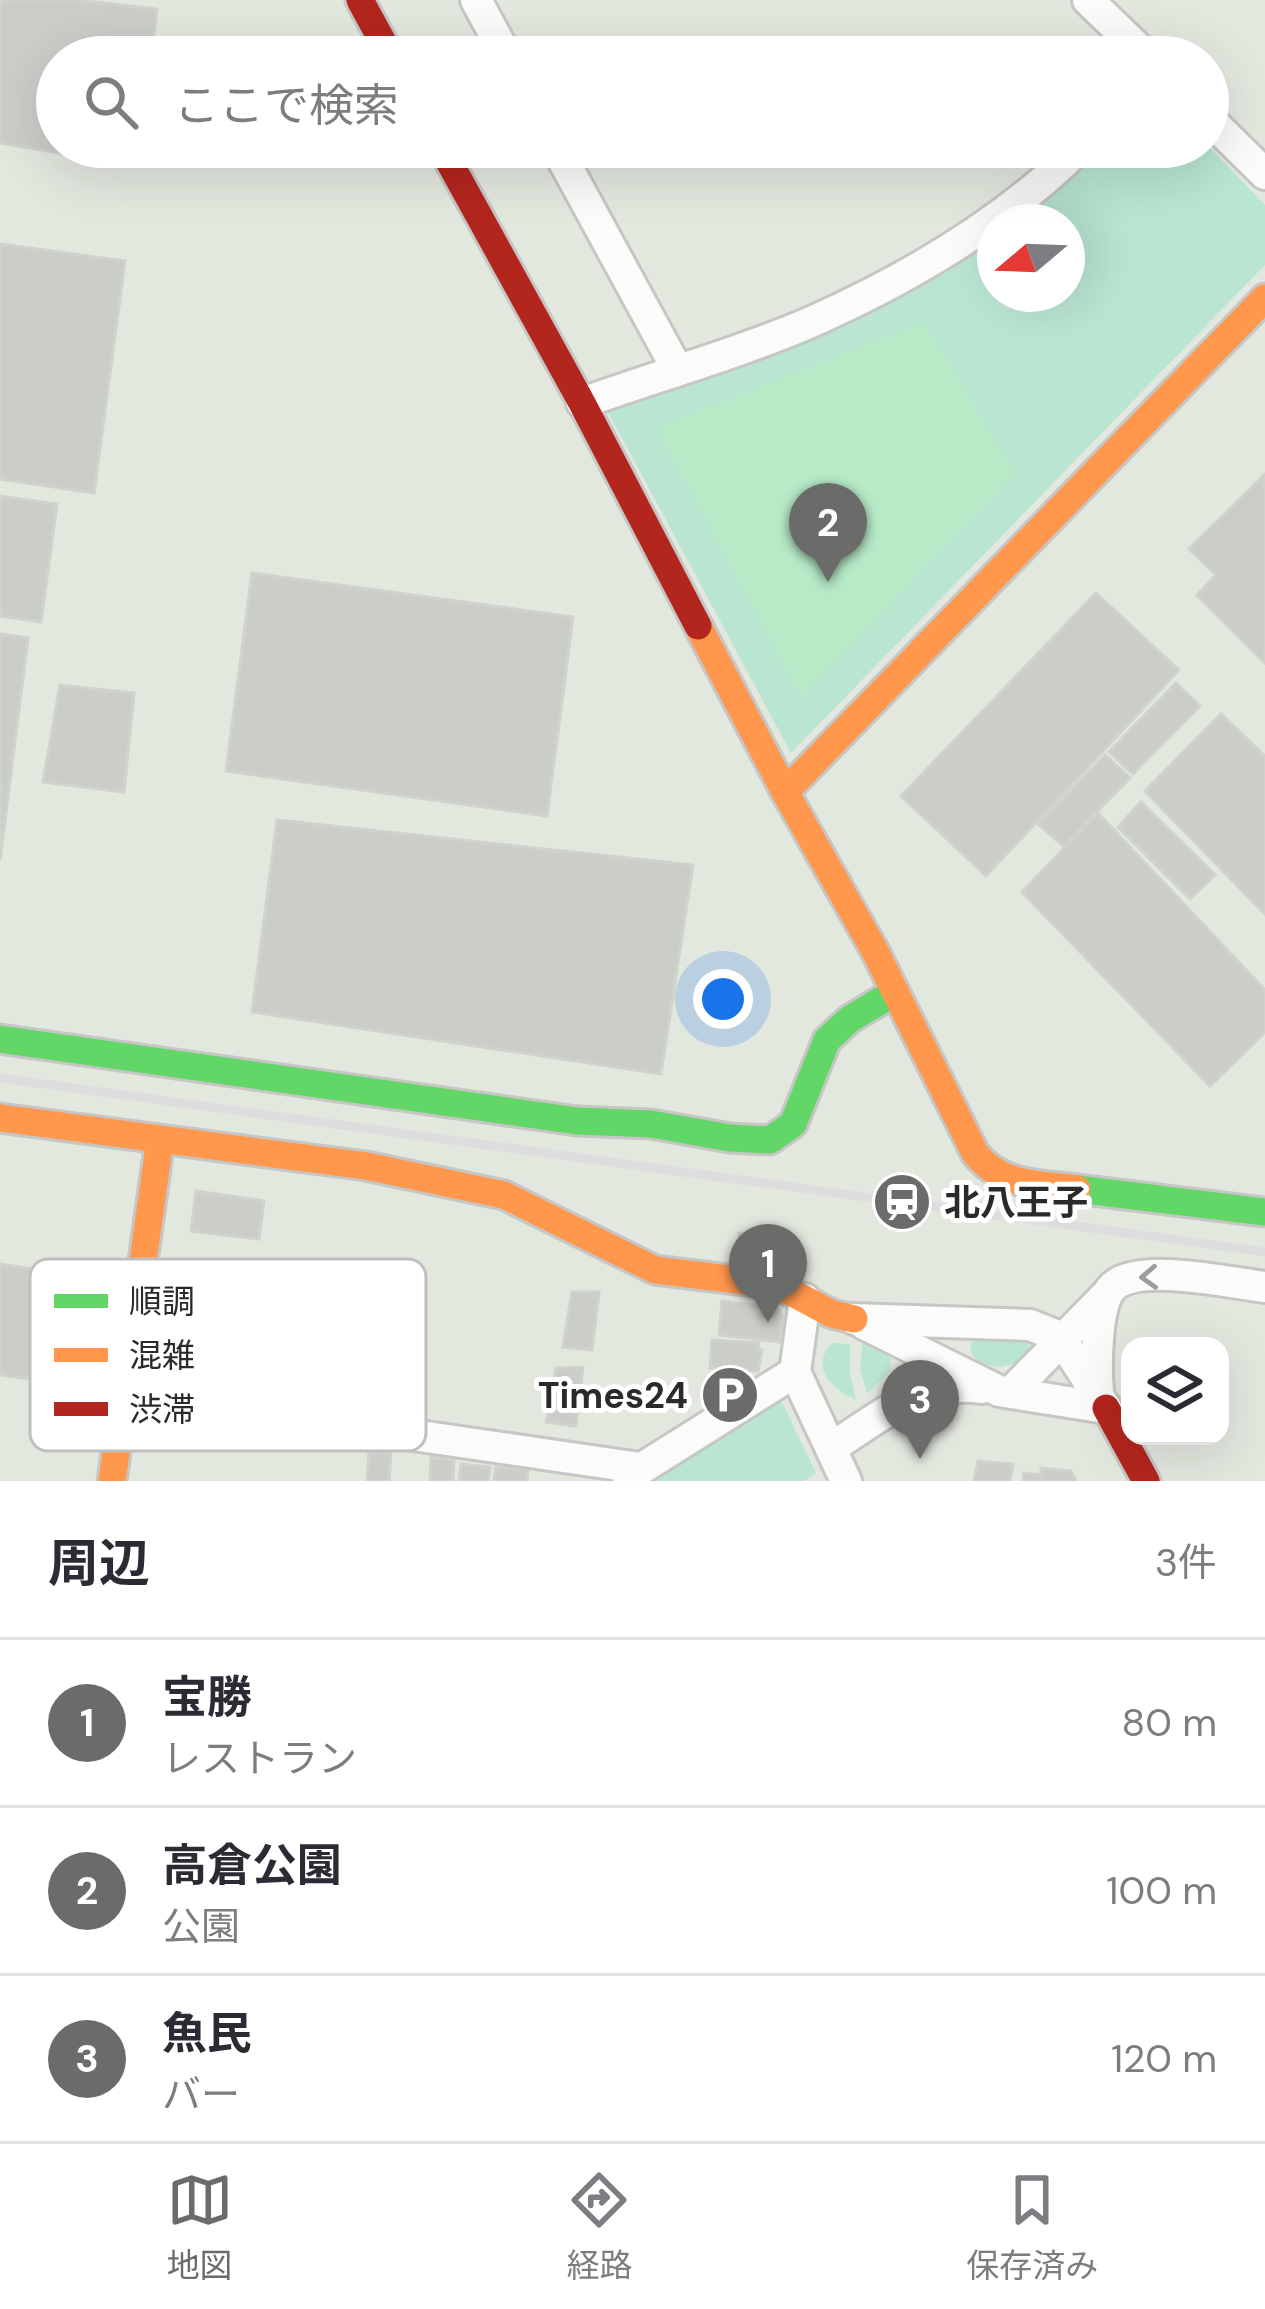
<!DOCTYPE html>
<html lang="ja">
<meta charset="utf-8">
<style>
body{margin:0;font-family:"DM Sans","Noto Sans JP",sans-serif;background:#f7f7f7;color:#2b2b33}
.controls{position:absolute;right:36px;bottom:36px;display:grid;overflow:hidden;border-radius:24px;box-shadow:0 12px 48px #0002}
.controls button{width:108px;height:108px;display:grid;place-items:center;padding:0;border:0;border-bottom:3px solid #e1e1e2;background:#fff;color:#2b2b33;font:60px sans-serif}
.compass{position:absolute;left:977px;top:204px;width:108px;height:108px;border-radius:50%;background:#fff;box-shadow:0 12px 48px #0002;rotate:251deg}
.you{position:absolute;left:723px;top:999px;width:42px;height:42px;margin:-30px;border:9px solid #fff;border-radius:50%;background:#1a73e8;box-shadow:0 0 0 18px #1a73e833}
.badge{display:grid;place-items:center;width:78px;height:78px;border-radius:50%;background:#6b6c69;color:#fff;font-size:39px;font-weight:700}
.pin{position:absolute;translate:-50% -99px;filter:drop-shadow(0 3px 6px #0008)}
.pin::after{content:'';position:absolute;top:63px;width:42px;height:36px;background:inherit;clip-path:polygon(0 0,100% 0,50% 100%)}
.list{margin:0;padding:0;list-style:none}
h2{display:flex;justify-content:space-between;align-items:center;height:156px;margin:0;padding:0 48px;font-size:51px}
h2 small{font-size:39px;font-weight:400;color:#7c7c81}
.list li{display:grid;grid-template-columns:78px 1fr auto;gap:36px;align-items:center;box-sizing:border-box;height:168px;padding:0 48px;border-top:3px solid #e1e1e2}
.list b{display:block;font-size:45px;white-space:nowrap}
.list p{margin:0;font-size:39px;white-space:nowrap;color:#7c7c81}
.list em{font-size:39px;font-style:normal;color:#7c7c81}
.icon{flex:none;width:66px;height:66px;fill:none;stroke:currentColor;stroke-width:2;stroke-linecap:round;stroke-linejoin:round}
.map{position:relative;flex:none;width:1265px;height:1481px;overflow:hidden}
.search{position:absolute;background:#fff;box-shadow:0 12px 48px #0002;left:36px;right:36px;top:36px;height:132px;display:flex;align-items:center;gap:30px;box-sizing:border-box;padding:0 42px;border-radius:66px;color:#7c7c81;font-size:45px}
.sheet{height:660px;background:#fff}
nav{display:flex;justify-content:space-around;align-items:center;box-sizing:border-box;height:168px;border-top:3px solid #e1e1e2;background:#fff;font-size:33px;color:#7c7c81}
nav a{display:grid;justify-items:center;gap:6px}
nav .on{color:#6b6c69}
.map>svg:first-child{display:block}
.green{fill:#b9e5d1}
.pitch{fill:#b7eac7}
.building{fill:#cbcec8;stroke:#cfd3cb;stroke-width:3}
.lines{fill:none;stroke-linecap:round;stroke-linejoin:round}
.street-casing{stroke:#c6c6c5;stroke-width:36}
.fast-casing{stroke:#c6c6c5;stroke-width:33}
.slow-casing{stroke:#c6c6c5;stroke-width:33}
.jam-casing{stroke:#c6c6c5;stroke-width:33}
.street{stroke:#fbfcfa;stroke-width:30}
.fast{stroke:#63d668;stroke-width:27}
.slow{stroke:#ff974d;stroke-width:27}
.jam{stroke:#b3261e;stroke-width:27}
.rail{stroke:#deddde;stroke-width:9}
.oneway{stroke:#9d9e9c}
.labels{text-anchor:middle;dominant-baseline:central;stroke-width:10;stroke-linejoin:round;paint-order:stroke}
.poi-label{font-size:36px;font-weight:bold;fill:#2a2a2a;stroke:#fff;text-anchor:start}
.key{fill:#fff;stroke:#bfbfbf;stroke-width:3}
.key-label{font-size:33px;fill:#2a2a2a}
</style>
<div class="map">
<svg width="1265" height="1481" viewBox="0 0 1265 1481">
<rect width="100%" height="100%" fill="#e3e8df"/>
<g class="green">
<path d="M1208 146 1265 205V265L791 753 607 410 812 335 935 275 995 233V294H1067V222H1011L1058 190 1102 147Z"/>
<path d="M1009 1334 1029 1344 1028 1359 1001 1367 978 1364 970 1349 975 1336Z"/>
<path d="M863 1340 871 1341 891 1359 889 1372 867 1394 860 1368Z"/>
<path d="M832 1343 850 1344V1374L856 1400C832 1389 809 1367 832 1343Z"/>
<path d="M780 1398 816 1473 804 1481H648Z"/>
</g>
<path class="pitch" d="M924 322 1015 474 801 696 657 428Z"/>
<g class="building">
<path d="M0 0H78L157 9 151 57H57V147H139L137 166 0 143Z"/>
<path d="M0 244 125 261 94 493 0 479Z"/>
<path d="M1265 474V663L1197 595 1216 575 1189 549Z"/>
<path d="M0 496 57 504 41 622 0 616Z"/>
<path d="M252 573 573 617 547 816 226 771Z"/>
<path d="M1096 593 1179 670 986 876 901 796Z"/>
<path d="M0 634 28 638 0 860Z"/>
<path d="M1176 683 1200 706 1133 774 1109 752Z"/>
<path d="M60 685 134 693 124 792 43 782Z"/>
<path d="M1221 714 1265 756V914L1145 791Z"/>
<path d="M1105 755 1130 778 1063 846 1038 824Z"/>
<path d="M1141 802 1215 875 1190 899 1118 827Z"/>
<path d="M1098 813 1265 990V1032L1210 1086 1022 892Z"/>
<path d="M277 820 693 865 661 1074 252 1012Z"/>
<path d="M196 1191 264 1201 259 1239 191 1231Z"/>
<path d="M739 1233 794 1238 789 1270 736 1263Z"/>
<path d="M0 1264 73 1275 62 1383 0 1375Z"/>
<path d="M572 1292H599L592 1350 563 1347Z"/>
<path d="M722 1301 777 1308 783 1317 780 1342 719 1335Z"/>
<path d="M712 1340 759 1343 758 1350H762L758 1371 710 1368Z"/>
<path d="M583 1367 576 1426 546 1422 556 1368Z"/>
<path d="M369 1452 391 1453 389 1481H367Z"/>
<path d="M431 1457 454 1459 453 1481H430Z"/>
<path d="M978 1461 1013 1464 1010 1481H974Z"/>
<path d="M461 1464 490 1467 488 1481H459Z"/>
<path d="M496 1467 528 1470 527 1481H494Z"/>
<path d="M1041 1468 1071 1471 1076 1481H1023L1024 1473 1041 1475Z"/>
</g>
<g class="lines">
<g class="street-casing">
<g id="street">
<path d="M476 0 507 57"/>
<path d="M1088 0 1147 57"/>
<path d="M1208 118 1265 174"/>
<path d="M556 147 677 369"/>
<path d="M582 403C657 376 736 354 809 323 906 280 1005 222 1080 147"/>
<path d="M805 1299 795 1372 846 1481"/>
<path d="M854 1319 1030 1325 1060 1337 1106 1408"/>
<path d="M864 1324 999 1391 1106 1408"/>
<path d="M1011 1392 1108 1293"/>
<path d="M1098 1392C1096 1368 1096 1310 1110 1290 1131 1260 1231 1283 1265 1287"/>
<path d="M124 1393 640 1468"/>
<path d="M831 1448C880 1417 922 1379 982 1388"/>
<path d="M628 1477 795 1372"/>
</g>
</g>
<g class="fast-casing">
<g id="fast">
<path d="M0 1039 577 1121 651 1124 730 1138 770 1140 793 1124 827 1040 850 1019 895 992"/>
<path d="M1077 1189 1265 1212"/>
</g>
</g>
<g class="slow-casing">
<g id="slow">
<path d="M698 626 785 792 876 953 975 1153C1001 1186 1037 1184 1077 1189"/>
<path d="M785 792 1265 298"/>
<path d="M0 1118 366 1166 504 1195 655 1270 778 1285 832 1314 854 1319"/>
<path d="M112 1481 160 1140"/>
</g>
</g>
<g class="jam-casing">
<g id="jam">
<path d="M360 0 391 57"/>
<path d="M441 147 582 403 698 626"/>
<path d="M1106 1408 1146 1481"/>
</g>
</g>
<use href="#street" class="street"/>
<use href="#fast" class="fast"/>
<use href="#slow" class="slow"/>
<use href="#jam" class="jam"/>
<path class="rail" d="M0 1078 1265 1252"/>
</g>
<defs><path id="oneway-chevron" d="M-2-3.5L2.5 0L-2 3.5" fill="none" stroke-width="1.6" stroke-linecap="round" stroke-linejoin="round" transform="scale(3)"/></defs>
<use class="oneway" href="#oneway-chevron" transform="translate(1149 1277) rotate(177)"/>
<defs>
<g id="station-disc" transform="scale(3)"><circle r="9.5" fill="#6b6c69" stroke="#fff"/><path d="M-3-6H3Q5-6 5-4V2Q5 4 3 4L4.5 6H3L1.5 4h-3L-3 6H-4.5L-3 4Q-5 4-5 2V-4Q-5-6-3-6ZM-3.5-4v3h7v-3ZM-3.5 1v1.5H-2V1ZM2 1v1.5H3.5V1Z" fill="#fff"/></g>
<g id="parking-disc" transform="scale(3)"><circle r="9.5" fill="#6b6c69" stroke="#fff"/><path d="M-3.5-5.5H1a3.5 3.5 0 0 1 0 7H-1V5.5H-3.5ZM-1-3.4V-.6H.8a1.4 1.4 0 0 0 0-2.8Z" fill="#fff"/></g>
</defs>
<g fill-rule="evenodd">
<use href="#station-disc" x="902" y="1202"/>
<use href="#parking-disc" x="730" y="1395"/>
</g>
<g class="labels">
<g class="poi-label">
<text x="944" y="1202">北八王子</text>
<text x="688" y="1395" text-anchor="end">Times24</text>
</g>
</g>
<rect x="30" y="1259" width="396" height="192" rx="18" class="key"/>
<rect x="54" y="1294" width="54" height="14" fill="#63d668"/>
<rect x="54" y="1348" width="54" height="14" fill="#ff974d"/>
<rect x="54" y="1402" width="54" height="14" fill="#b3261e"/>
<g class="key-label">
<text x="129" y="1313">順調</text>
<text x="129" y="1367">混雑</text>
<text x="129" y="1421">渋滞</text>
</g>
</svg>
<div class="controls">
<button><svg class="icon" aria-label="layers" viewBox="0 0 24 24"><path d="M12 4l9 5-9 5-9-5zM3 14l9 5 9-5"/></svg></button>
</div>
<svg class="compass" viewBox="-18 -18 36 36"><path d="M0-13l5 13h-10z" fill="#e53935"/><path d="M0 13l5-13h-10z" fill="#7c7c81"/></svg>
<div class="you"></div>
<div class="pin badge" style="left:768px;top:1323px">1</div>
<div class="pin badge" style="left:828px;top:582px">2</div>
<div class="pin badge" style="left:920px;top:1459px">3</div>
<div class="search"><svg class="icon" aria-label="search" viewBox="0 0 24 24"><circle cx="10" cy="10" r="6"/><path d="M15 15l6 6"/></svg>ここで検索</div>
</div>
<section class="sheet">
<h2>周辺<small>3件</small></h2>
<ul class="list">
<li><span class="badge">1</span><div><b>宝勝</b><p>レストラン</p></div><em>80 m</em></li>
<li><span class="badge">2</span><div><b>高倉公園</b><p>公園</p></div><em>100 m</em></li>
<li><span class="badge">3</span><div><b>魚民</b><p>バー</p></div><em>120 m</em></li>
</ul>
</section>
<nav>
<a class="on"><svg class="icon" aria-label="map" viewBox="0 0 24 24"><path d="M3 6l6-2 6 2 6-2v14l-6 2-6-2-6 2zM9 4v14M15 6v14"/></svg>地図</a>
<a><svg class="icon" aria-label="directions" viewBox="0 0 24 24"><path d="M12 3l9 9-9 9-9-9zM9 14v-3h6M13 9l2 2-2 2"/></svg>経路</a>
<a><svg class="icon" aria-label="saved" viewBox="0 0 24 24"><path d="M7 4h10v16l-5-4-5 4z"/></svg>保存済み</a>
</nav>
